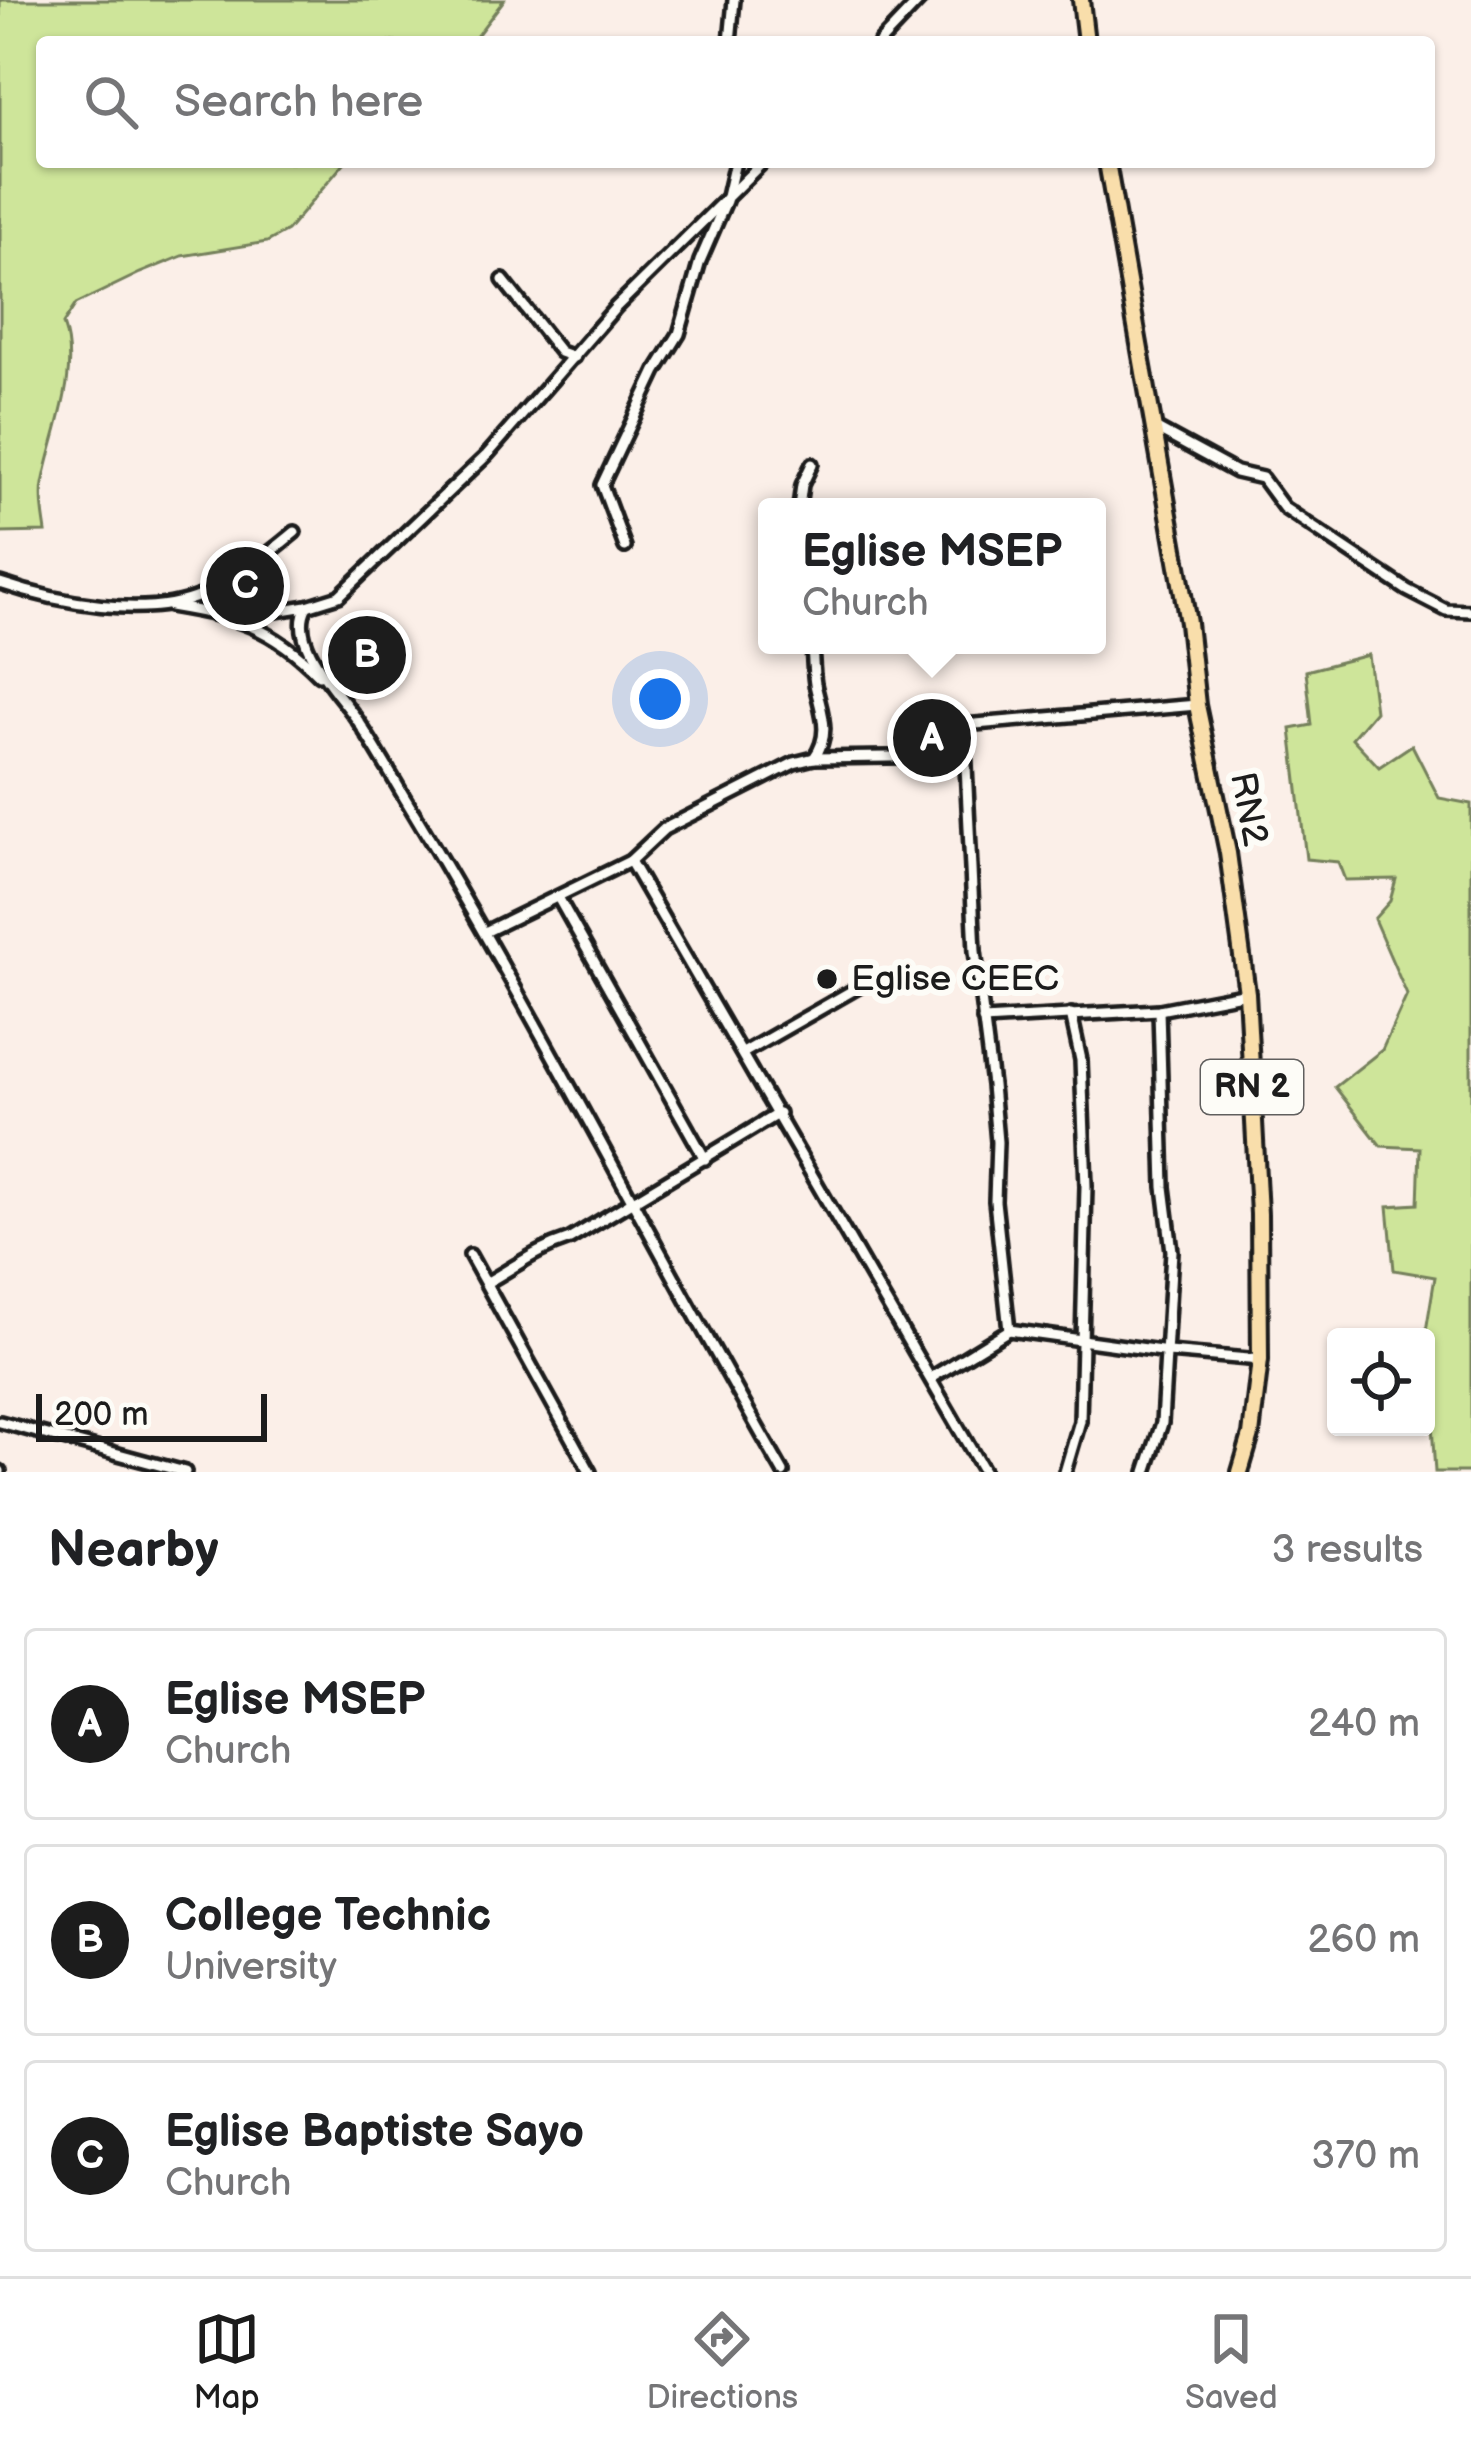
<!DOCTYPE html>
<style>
body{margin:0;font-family:"Balsamiq Sans",sans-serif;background:#f2f2f2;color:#202124}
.controls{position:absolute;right:36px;bottom:36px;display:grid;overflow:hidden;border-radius:12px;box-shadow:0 3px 9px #0004}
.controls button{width:108px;height:108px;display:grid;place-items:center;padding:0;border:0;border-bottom:3px solid #e0e0e0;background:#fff;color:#202124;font:60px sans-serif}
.scale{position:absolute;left:36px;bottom:30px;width:231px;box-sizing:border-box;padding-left:12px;border:6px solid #1c1c1c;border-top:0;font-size:33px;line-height:42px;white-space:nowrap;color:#1c1c1c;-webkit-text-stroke:9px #fdfcf7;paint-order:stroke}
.you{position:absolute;left:660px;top:699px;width:42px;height:42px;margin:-30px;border:9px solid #fff;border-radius:50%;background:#1a73e8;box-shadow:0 0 0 18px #1a73e833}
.badge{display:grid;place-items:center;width:78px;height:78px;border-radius:50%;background:#1c1c1c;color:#fff;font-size:39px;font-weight:700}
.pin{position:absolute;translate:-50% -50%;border:6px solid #fff;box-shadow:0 3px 12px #0006}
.popup{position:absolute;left:758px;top:498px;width:348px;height:156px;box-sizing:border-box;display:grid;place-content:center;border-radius:12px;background:#fff;filter:drop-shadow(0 3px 9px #0005);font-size:39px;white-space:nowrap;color:#757577}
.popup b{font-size:45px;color:#202124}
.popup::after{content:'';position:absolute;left:50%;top:100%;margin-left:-24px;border:24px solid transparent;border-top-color:#fff}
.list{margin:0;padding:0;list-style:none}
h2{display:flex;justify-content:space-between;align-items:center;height:156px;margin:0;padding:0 48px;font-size:51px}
h2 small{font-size:39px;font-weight:400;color:#757577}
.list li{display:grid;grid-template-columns:78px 1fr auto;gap:36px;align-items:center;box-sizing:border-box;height:192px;margin:0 24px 24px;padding:0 24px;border:3px solid #e0e0e0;border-radius:12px}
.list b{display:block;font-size:45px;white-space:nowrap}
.list p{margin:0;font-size:39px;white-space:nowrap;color:#757577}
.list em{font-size:39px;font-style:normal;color:#757577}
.icon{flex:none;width:66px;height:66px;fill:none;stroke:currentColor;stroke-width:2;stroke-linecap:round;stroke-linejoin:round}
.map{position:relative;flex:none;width:1471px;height:1472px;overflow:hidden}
.search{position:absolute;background:#fff;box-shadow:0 3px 9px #0004;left:36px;right:36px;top:36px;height:132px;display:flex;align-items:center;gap:30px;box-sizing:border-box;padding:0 42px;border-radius:12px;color:#757577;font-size:45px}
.sheet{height:804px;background:#fff}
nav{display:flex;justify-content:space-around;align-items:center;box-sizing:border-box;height:168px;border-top:3px solid #e0e0e0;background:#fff;font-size:33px;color:#757577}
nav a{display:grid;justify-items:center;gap:6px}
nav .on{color:#1c1c1c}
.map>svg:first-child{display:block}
.green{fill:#cee59a;stroke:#75805b;stroke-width:3}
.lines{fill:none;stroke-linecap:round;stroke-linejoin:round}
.minor-casing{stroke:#1c1c1c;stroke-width:18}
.primary-casing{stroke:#1c1c1c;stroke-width:22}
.minor{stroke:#fdfcf7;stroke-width:9}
.primary{stroke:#f9deab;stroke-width:14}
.poi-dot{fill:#1c1c1c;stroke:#fdfcf7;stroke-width:4.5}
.labels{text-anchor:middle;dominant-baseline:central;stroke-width:12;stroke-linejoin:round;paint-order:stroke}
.shield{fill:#fdfcf7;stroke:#605f5e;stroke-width:3}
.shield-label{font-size:33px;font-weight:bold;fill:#1c1c1c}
.street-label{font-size:36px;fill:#1c1c1c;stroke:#fdfcf7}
.poi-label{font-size:36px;fill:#1c1c1c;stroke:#fdfcf7;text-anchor:start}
</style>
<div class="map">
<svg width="1471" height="1472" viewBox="0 0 1471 1472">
<rect width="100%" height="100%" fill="#fbefe8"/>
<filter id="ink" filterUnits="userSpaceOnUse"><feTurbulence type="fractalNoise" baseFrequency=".00833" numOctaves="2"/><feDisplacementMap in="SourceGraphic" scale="24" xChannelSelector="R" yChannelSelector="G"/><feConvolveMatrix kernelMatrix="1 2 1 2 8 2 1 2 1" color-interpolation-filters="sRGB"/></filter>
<g filter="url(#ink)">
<g class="green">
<path d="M0 0H504L472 42H42V162H345L287 231 267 242 182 256 140 273 76 304 63 324C81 374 52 434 43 484 40 499 44 517 46 532L0 533Z"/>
<path d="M1368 655 1375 711 1352 738 1379 767 1412 745 1439 798 1471 804V1472H1435L1426 1331 1435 1277 1394 1270 1388 1206 1418 1204 1420 1148 1381 1146 1335 1087 1382 1050 1407 995 1374 919 1390 901 1396 879 1345 880 1338 862 1306 859 1291 729 1312 725 1306 671Z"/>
</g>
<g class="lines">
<g class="minor-casing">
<g id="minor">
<path d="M730 42 734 0"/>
<path d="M880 42 920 0"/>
<path d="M503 280 560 352 574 357"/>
<path d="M1155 428 1236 472 1262 478 1284 508 1407 590 1446 610 1471 611"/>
<path d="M799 507 802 485 812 464"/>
<path d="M625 547 602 485 656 371 679 334 700 261 726 201 735 162"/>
<path d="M0 583C56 602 146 620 202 595 236 580 266 556 295 532"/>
<path d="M170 606C236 617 271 626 319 675"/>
<path d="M307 606C286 643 342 695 360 724 375 747 389 771 403 795 537 1016 654 1248 783 1472"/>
<path d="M233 618 307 606 339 596 487 455 616 307 763 162"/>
<path d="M812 645C813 658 813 671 815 684 821 712 832 733 814 758"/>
<path d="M630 861 984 1472"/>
<path d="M559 899 705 1159"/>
<path d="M485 932 630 861 664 829 794 763 814 758 963 756"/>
<path d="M983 1020 1159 1010 1247 993"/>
<path d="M743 1053 871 980"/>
<path d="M470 1255 590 1472"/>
<path d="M486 1283C519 1265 533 1251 570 1239L779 1113"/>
<path d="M1009 1330 995 1201 997 1142 992 1085 975 951 964 725 1197 705"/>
<path d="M931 1378 1009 1330 1168 1352 1260 1360"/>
<path d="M0 1422 185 1472"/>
<path d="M0 1471V1472"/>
<path d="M1065 1472 1080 1421 1086 1186 1081 1060 1071 1014"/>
<path d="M1146 1472 1162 1423 1172 1251 1164 1187 1159 1010"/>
</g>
</g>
<g class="primary-casing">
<g id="primary">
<path d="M1081 0 1086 42"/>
<path d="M1107 162 1188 623 1197 705 1228 853 1247 993 1259 1214 1260 1360 1251 1435 1240 1472"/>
</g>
</g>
<use href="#minor" class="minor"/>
<use href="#primary" class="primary"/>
</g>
</g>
<circle class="poi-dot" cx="827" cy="979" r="12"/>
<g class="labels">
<rect class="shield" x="1201" y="1060" width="102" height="54" rx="9"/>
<g class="shield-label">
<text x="1252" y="1087">RN 2</text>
</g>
<g class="street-label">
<text transform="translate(1248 809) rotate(79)">RN2</text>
</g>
<g class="poi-label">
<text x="851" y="979">Eglise CEEC</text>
</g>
</g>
</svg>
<div class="controls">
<button><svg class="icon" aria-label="locate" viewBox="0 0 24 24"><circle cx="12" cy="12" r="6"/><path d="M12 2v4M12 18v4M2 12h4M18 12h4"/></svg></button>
</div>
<div class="scale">200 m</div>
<div class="you"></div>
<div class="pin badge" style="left:932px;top:738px">A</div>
<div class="popup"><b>Eglise MSEP</b>Church</div>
<div class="pin badge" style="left:367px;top:655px">B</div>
<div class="pin badge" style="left:245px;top:586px">C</div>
<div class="search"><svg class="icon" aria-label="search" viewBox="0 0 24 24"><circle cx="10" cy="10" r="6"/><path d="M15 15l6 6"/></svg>Search here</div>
</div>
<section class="sheet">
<h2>Nearby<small>3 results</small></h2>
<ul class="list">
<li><span class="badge">A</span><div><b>Eglise MSEP</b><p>Church</p></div><em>240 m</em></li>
<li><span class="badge">B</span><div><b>College Technic</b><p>University</p></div><em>260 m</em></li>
<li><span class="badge">C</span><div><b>Eglise Baptiste Sayo</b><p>Church</p></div><em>370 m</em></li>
</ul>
</section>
<nav>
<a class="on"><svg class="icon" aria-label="map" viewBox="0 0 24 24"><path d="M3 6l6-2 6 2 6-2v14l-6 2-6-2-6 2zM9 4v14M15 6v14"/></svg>Map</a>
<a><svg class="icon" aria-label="directions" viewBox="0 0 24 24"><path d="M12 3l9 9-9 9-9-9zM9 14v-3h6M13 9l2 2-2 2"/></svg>Directions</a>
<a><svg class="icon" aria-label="saved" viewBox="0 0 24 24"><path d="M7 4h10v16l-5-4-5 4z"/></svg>Saved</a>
</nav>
